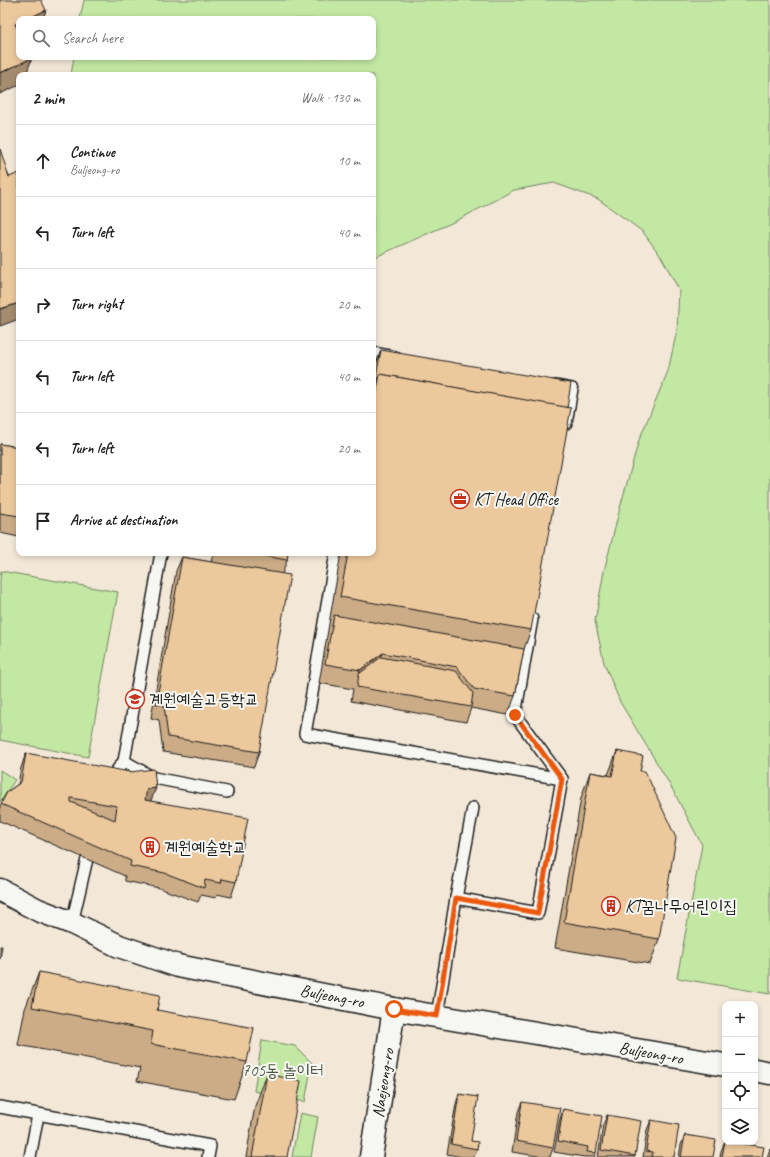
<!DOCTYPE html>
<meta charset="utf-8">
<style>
body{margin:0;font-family:Caveat,"Poor Story",sans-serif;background:#f2f2f2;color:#202124}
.controls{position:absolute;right:12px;bottom:12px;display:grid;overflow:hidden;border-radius:8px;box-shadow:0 2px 6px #0003}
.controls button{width:36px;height:36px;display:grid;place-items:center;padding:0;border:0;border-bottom:1px solid #e0e0e0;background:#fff;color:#202124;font:20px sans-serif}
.stop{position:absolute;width:12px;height:12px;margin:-9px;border:3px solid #ea580c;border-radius:50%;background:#fff}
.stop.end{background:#ea580c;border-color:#fff;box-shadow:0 1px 4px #0008}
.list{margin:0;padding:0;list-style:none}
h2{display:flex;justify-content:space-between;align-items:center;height:52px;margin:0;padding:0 16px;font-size:17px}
h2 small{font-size:13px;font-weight:400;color:#757577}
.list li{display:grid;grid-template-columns:26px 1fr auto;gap:12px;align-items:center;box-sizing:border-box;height:72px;padding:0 16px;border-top:1px solid #e0e0e0}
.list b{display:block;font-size:15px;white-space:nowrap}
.list p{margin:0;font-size:13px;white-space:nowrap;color:#757577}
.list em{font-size:13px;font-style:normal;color:#757577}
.icon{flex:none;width:22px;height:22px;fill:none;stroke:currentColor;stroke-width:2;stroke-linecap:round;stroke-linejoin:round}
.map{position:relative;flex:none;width:770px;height:1157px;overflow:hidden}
.search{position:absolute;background:#fff;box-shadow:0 2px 6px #0003;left:16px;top:16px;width:360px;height:44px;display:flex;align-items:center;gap:10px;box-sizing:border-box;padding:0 14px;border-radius:8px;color:#757577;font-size:15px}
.panel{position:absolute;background:#fff;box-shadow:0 2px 6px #0003;left:16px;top:72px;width:360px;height:484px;border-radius:8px}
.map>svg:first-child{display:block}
.green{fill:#c2e8a3;stroke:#6f8260}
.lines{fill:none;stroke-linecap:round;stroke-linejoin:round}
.service-casing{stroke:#1c1c1c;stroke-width:14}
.tertiary-casing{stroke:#1c1c1c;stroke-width:25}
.secondary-casing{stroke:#1c1c1c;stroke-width:25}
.service{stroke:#f6f6f2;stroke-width:11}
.tertiary{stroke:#f6f6f2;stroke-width:22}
.secondary{stroke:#f6f6f2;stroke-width:22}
.wall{fill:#cbac87;stroke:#1c1c1c}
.shaded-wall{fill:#a58c6e;stroke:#1c1c1c}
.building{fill:#ecc89d;stroke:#1c1c1c;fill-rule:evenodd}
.route{stroke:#ea580c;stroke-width:5}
.labels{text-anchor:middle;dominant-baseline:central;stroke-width:4;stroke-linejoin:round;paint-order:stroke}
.poi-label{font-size:17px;fill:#1c1c1c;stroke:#f6f6f2;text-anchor:start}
.street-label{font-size:17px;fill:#1c1c1c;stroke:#f6f6f2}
.park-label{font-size:17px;fill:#4e5944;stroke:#f6f6f2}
</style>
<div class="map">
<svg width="770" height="1157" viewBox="0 0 770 1157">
<rect width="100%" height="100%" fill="#f3e8d8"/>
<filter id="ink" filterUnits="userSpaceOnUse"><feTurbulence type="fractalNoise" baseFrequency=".025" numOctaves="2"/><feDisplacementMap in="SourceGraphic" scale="8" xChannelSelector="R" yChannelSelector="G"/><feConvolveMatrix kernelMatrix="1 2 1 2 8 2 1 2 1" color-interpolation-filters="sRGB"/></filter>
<g filter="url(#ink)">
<g class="green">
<path d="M84 0H770V994L677 978 702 845 669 783 620 702 604 663 595 621 604 571 621 504 639 440 668 371 677 330 679 290 662 258 643 232 598 199 554 183 514 190 458 220 373 258V75H71L74 57H373V19H80Z"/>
<path d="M1 571 118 592 88 757 0 740V579Z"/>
<path d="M0 770 15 780 0 802Z"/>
<path d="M262 1040 295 1046 312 1063 305 1102 254 1091Z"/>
<path d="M300 1113 318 1117 311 1157H292Z"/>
</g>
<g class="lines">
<g class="service-casing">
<g id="service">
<path d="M373 353 395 357"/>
<path d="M555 386 572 389 566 423"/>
<path d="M336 553 305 734 562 779"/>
<path d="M124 761 154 778 227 792"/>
<path d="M109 781 124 761 161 553"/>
<path d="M456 898 473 808"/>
<path d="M72 923 87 859"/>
<path d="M437 1016 456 898 538 913 562 779 515 715 532 619"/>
<path d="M0 1107 210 1146 208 1157"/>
<path d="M30 1157 38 1115"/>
</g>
</g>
<g class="tertiary-casing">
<path id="tertiary" d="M371 1157 394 1009"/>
</g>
<g class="secondary-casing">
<g id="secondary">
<path d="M0 890 38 910 72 923 119 946 178 966 394 1009 725 1065"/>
<path d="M755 1070 770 1073"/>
</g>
</g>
<use href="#service" class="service"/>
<use href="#tertiary" class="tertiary"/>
<use href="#secondary" class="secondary"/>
</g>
<g class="wall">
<path d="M381 350 531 630 524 649 515 696 508 715 471 708 466 722 351 701 353 689 319 683 341 553H373V375L374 369Z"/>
<path d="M0 444 19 447V537L0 533Z"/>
<path d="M213 553H288L287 560 282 574 259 752 254 767 163 752 159 720 151 718 176 571 182 557 211 562Z"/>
<path d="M617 751 640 771 659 939 650 964 555 948 581 798 590 772 608 775Z"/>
<path d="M26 753 151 801 236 882 231 897 217 894 216 898 201 895 198 902 159 888 125 881V876L0 821V806L7 792 18 784 21 768Z"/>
<path d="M39 972 157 1010 247 1062 234 1099 137 1081 140 1068 18 1045 25 1009Z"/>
<path d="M267 1074 287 1157H246L255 1106Z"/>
<path d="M459 1094 471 1141 477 1149 474 1157H462L447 1154 456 1104Z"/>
<path d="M522 1102 553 1148 550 1157H544L512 1152 518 1112Z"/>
<path d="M563 1109 596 1153 594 1157H584L554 1152 560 1119Z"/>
<path d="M607 1115 635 1156V1157H598L603 1125Z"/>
<path d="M651 1120 674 1157H643L647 1130Z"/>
<path d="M685 1135 713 1157H679L681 1145Z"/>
<path d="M725 1141 762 1157H720L721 1151Z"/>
<path d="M770 1149V1157H767Z"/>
</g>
<g class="shaded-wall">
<path d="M46 10 43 19H27Z"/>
<path d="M19 23V44L15 24Z"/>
<path d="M32 58 26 75H19V85L0 94V73Z"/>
<path d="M19 303V319L0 326V309Z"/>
<path d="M383 653 376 672 359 674 360 670Z"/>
<path d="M156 788 150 803 141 804 147 789Z"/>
</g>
<g class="building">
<path d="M0 0H41L46 10 27 19H19V23L15 24 19 32V57H31L32 58 0 73Z"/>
<path d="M0 149 9 177 19 173V303L0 309Z"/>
<path d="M381 350 571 383 567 408 380 374 373 392Z"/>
<path d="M380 374 571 408 531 630 340 597 348 553H373V411Z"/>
<path d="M0 444 19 447V516L0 513Z"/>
<path d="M249 553H288L287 560Z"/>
<path d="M182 557 290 575 259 752 168 737 164 705 156 704Z"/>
<path d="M334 615 524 649 515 696 474 689 457 667 383 653 360 670 325 664Z"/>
<path d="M381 657 456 671 473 693 471 707 357 687 359 674Z"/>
<path d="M617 751 643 756 640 771H645L676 838 659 939 564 922 590 772 612 776Z"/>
<path d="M26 753 130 772 154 769 156 788 147 789 145 800 248 818 236 882 222 879 221 883 205 880 204 888 165 873 130 866 131 861 1 804 7 792 21 782ZM71 798 117 806 115 820 71 802Z"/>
<path d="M0 946H2L0 959Z"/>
<path d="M39 972 160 995 157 1010 254 1028 247 1062 151 1044 153 1031 32 1007Z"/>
<path d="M267 1074 301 1081 287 1157H252Z"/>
<path d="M459 1094 478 1097 471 1141 478 1142 477 1149 451 1144Z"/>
<path d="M522 1102 560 1108 553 1148 516 1141Z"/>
<path d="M563 1109 602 1116 596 1153 587 1152 588 1147 558 1141Z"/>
<path d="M607 1115 641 1121 635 1156 601 1150Z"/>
<path d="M651 1120 679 1125 674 1157H652L653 1152 646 1151Z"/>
<path d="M685 1135 716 1140 713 1157H681Z"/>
<path d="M725 1141V1142H732L764 1147 762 1157H722Z"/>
</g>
</g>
<g class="lines" filter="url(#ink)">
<path class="route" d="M394 1009 437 1016 456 898 538 913 562 779 515 715"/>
</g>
<defs>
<g id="office-ring" transform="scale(1)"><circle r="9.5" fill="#f6f6f2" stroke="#c8321e" stroke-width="1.5"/><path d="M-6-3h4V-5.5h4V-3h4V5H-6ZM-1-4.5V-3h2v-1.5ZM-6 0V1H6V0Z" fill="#c8321e"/></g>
<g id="school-ring" transform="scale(1)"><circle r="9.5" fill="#f6f6f2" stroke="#c8321e" stroke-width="1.5"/><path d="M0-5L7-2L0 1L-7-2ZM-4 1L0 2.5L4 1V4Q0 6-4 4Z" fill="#c8321e"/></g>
<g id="building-ring" transform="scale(1)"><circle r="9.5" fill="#f6f6f2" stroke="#c8321e" stroke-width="1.5"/><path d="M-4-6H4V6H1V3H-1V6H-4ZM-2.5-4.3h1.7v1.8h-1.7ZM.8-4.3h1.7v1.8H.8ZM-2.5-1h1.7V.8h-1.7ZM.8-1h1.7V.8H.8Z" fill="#c8321e"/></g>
</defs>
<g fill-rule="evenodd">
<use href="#office-ring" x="460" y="499"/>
<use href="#school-ring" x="135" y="699"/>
<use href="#building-ring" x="150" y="847"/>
<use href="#building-ring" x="611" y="906"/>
</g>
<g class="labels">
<g class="poi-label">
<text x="474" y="499">KT Head Office</text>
<text x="149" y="699">계원예술고등학교</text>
<text x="164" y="847">계원예술학교</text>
<text x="625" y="906">KT꿈나무어린이집</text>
</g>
<g class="street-label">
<text transform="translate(332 996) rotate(11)">Buljeong-ro</text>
<text transform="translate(651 1053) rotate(10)">Buljeong-ro</text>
<text transform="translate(383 1083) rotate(-81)">Naejeong-ro</text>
</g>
<g class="park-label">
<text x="283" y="1070">705동 놀이터</text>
</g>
</g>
</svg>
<div class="controls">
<button>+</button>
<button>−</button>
<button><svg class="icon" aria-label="locate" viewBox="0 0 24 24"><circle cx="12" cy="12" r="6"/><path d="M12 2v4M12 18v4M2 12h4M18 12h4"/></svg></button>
<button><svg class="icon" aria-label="layers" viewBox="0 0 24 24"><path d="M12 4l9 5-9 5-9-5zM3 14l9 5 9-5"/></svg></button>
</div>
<div class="stop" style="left:394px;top:1009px"></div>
<div class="stop end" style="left:515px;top:715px"></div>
<div class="search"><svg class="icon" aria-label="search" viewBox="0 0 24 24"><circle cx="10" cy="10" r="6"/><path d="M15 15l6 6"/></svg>Search here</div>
<section class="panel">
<h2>2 min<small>Walk · 130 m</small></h2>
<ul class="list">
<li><svg class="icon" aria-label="ahead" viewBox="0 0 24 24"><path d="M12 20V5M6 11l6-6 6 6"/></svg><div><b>Continue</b><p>Buljeong-ro</p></div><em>10 m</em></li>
<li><svg class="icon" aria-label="left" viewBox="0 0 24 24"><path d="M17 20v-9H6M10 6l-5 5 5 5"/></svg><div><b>Turn left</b></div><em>40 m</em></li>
<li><svg class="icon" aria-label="right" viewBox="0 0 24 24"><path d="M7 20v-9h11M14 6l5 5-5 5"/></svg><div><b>Turn right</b></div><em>20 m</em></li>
<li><svg class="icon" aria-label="left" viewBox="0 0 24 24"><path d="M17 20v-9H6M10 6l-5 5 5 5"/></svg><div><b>Turn left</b></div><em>40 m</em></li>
<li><svg class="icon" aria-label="left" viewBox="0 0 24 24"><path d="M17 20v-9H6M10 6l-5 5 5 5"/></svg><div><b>Turn left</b></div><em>20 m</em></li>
<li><svg class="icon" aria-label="arrive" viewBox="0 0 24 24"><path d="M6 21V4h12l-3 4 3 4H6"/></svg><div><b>Arrive at destination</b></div></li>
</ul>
</section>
</div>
